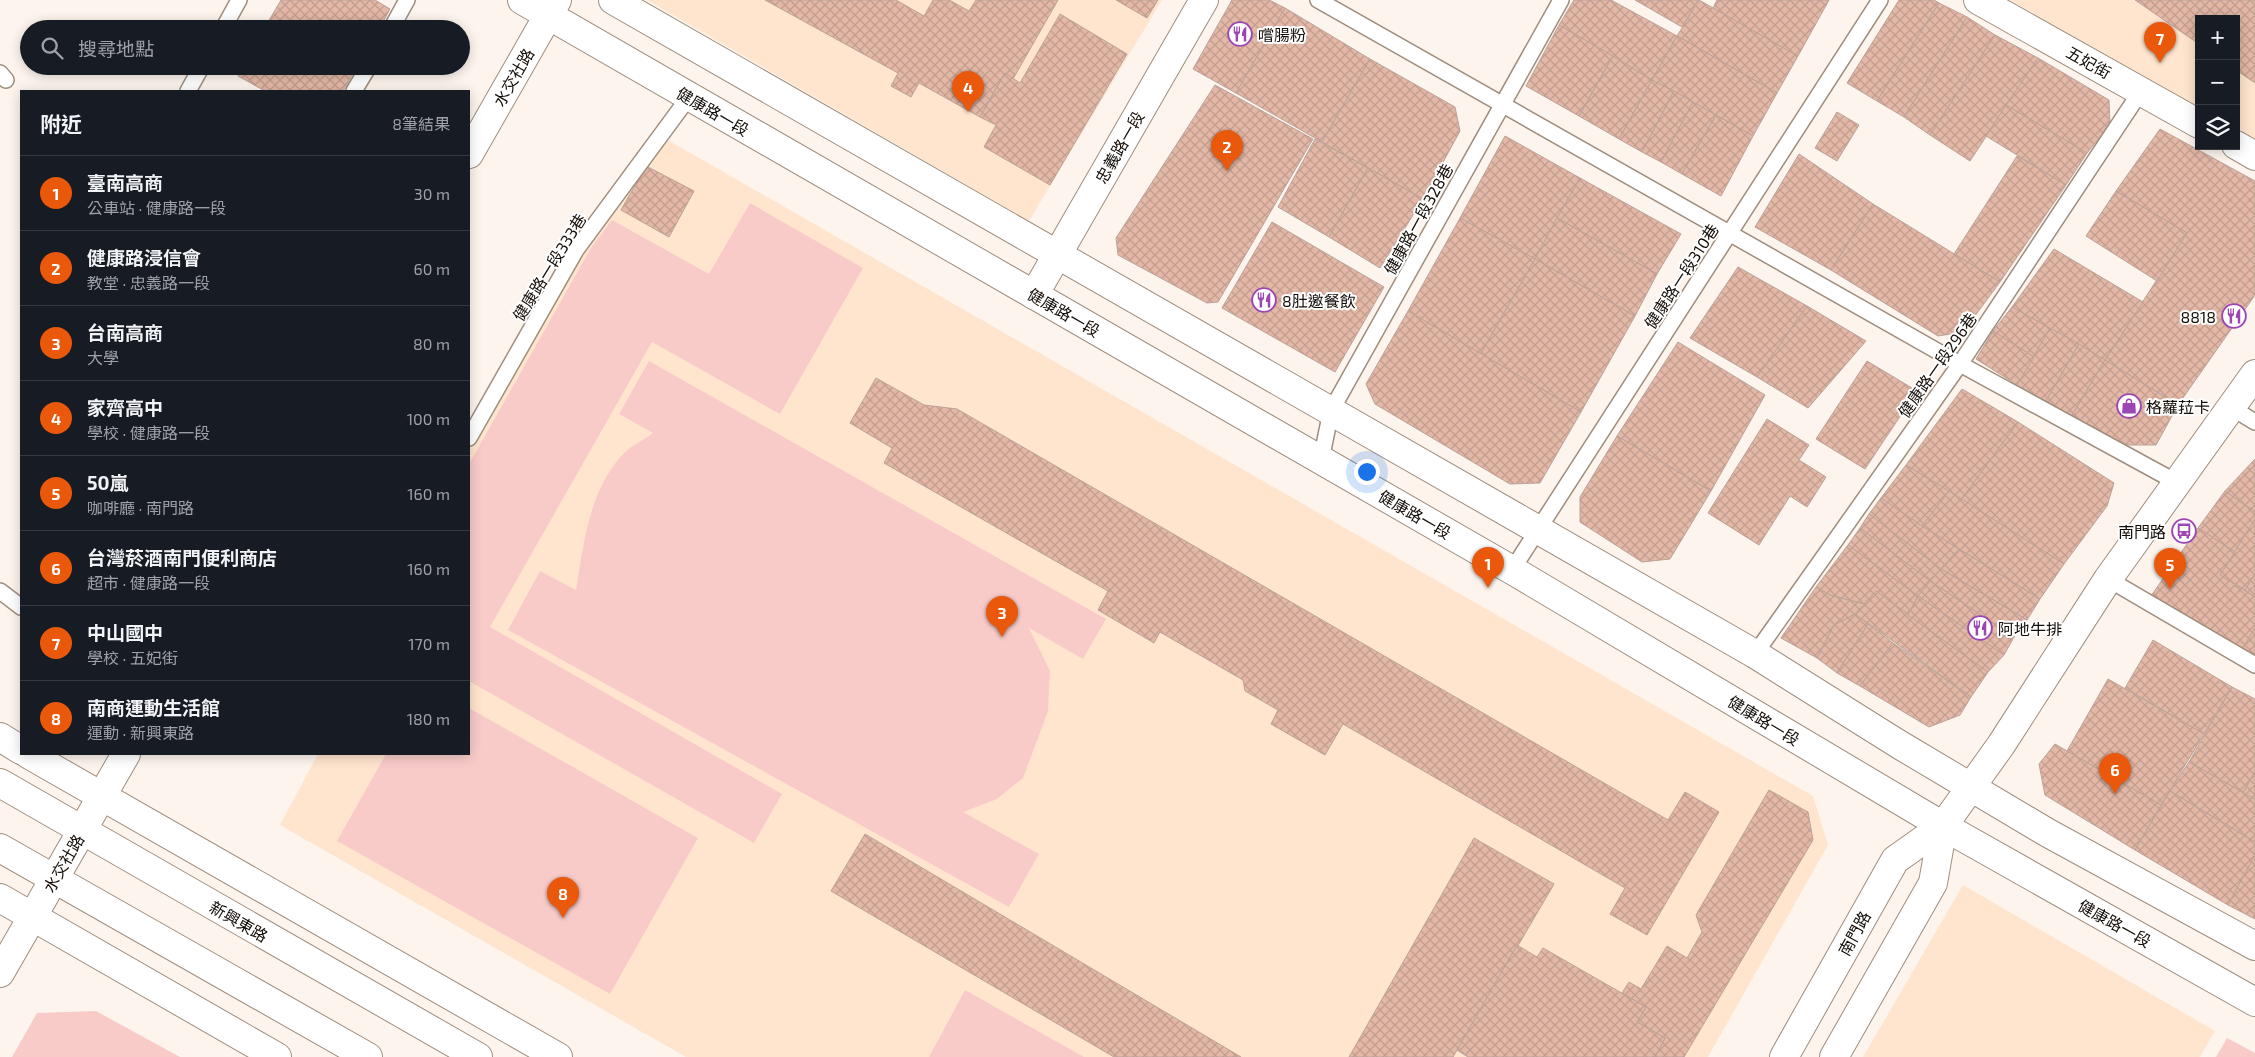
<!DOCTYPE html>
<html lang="zh-TW">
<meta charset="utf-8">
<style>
body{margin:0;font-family:"Exo 2","Noto Sans TC",sans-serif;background:#20242c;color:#f1f3f6}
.controls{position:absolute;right:15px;top:15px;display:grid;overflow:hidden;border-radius:0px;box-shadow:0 2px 12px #0003}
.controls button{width:45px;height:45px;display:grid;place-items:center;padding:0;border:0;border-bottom:1px solid #363941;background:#171b24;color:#f1f3f6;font:25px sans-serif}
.you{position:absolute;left:1366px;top:471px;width:18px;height:18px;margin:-12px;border:4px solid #fff;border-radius:50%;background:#1a73e8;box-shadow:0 0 0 8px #1a73e833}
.badge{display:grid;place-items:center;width:32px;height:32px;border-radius:50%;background:#ea580c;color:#fff;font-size:16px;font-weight:700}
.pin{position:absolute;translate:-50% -41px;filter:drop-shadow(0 1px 2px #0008)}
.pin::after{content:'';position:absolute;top:26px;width:18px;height:15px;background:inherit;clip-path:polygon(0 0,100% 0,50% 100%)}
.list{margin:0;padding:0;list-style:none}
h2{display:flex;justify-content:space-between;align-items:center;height:65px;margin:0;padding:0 20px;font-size:21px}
h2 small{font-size:16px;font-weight:400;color:#9ea1a6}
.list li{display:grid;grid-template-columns:32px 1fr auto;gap:15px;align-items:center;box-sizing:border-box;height:75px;padding:0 20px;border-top:1px solid #363941}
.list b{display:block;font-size:19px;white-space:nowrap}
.list p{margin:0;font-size:16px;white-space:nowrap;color:#9ea1a6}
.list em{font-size:16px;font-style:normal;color:#9ea1a6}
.icon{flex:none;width:28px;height:28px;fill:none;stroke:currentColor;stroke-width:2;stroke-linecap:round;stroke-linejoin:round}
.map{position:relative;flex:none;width:2255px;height:1057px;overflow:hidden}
.search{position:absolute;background:#171b24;box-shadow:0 2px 12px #0003;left:20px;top:20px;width:450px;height:55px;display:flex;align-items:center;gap:12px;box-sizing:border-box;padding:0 18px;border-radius:28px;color:#9ea1a6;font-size:19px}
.panel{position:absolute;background:#171b24;box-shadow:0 2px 12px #0003;left:20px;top:90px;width:450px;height:665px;border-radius:0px}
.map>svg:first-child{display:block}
.built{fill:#ffe5ce}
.grass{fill:#f8cbc9}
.building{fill:url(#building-cross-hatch);stroke:#bba299}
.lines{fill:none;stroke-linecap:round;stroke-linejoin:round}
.lane-casing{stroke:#9f8d7d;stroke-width:18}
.street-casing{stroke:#9f8d7d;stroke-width:30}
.secondary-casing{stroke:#9f8d7d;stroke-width:30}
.lane{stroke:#fff;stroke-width:15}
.street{stroke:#fff;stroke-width:28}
.secondary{stroke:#fff;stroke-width:28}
.labels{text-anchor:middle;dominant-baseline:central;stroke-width:4;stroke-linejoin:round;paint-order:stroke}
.poi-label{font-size:16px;fill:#130c07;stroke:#fff;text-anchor:start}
.street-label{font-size:16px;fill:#130c07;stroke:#fff}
</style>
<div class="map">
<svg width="2255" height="1057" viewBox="0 0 2255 1057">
<defs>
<pattern id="building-cross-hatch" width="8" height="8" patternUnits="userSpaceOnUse" patternTransform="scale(1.25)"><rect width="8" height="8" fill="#e4b8a7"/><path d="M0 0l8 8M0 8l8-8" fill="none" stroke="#c39d8e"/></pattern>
</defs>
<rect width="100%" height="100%" fill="#fcf4ed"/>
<g class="built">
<path d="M647 0H1162L1029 221Z"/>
<path d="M2010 0H2255V139L2236 128V19H2199V107Z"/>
<path d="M664 138 1813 796 1828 845 1708 1057H686L280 825 318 754H469V451L582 250Z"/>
<path d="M1963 885 2215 1031 2200 1057H1863Z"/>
</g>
<g class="grass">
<path d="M750 203 863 268 780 414 652 342 490 627 782 794 754 843 469 681V464L591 248 612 220 709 274Z"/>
<path d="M649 361 1106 619 1083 659 1029 628 1050 671 1048 711 1023 778 997 799 963 812 1039 854 1009 907 508 630 540 571 576 590C584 542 589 490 624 453 632 445 644 440 653 433L619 414Z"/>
<path d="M469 708 698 838 610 994 337 841 386 754H469Z"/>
<path d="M965 990 1084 1057H929Z"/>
<path d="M96 1011 180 1057H12L37 1013Z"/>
<path d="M2227 1038 2255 1053V1057H2216Z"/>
</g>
<g class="building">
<path d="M281 0H375L390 9 379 29H264Z"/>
<path d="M765 0H896L924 16 933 0H949L969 11 976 0H1058L1013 79 1005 73 980 117 919 83 911 97 891 86 898 73Z"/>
<path d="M1116 0H1158L1147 18Z"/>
<path d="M1232 0H1269L1285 8 1236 93 1193 69Z"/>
<path d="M1574 0H1611L1677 36 1652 80 1559 25Z"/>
<path d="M1635 0H1698L1682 27Z"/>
<path d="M1699 0 1798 56 1777 93 1677 36Z"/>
<path d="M1717 0H1829L1798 56 1713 8Z"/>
<path d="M1899 0H1934L1939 3 1877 101 1847 83Z"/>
<path d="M2135 0H2255V83L2236 70V19H2199V44Z"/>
<path d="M1939 3 1967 17 1904 117 1877 101Z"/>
<path d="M1285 8 1370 59 1322 142 1236 93Z"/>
<path d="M1060 14 1127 54 1050 185 984 147 996 125 980 117 1005 73 1020 83Z"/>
<path d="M1967 17 1995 35 1930 135 1904 117Z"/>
<path d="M1559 25 1613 56 1579 116 1526 86Z"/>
<path d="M1995 35 2038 58 1970 161 1930 135Z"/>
<path d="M1677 36 1777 93 1753 136 1652 80Z"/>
<path d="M1613 56 1652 80 1619 139 1579 116Z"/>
<path d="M2038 58 2109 100 2110 125 2087 153 2006 105Z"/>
<path d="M1370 59 1455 107 1460 131 1423 199 1322 142Z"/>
<path d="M243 66H357L343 91H265L238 76Z"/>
<path d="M1652 80 1674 91 1642 152 1619 139Z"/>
<path d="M1215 85 1313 139 1218 302 1207 303 1118 255 1116 238Z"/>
<path d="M1674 91 1693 102 1661 162 1642 152Z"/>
<path d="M1693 102 1716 115 1682 174 1661 162Z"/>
<path d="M2006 105 2087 153 2066 185 1986 136Z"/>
<path d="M1837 112 1859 125 1837 161 1815 148Z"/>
<path d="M1716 115 1753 136 1721 196 1682 174Z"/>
<path d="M2160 129 2255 181V295L2178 405 2105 360 2187 233 2116 191Z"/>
<path d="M1505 136 1580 178 1535 259 1460 218Z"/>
<path d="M1315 139 1368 168 1329 237 1278 207Z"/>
<path d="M1799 154 1873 204 1831 270 1755 227Z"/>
<path d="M2017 156 2066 185 2000 282 1954 254Z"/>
<path d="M646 166 694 191 669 237 621 210Z"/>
<path d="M1368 168 1423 199 1380 268 1329 237Z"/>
<path d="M1580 178 1681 234 1657 274 1557 218Z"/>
<path d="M2116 191 2187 233 2157 281 2086 236Z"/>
<path d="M1873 204 2000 282 1963 332 1938 336 1831 270Z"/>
<path d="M1460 218 1535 259 1480 355 1408 311Z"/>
<path d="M1557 218 1657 274 1635 316 1535 259Z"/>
<path d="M1272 222 1384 287 1335 372 1222 308Z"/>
<path d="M2054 249 2143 302 2105 360 2012 307Z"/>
<path d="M1535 259 1635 316 1581 412 1480 355Z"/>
<path d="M1738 267 1807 306 1757 377 1690 338Z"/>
<path d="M1807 306 1866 341 1808 408 1757 377Z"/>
<path d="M2012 307 2050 328 2034 357 1993 331Z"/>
<path d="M1408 311 1581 412 1540 483 1510 484 1375 404 1366 384Z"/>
<path d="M2050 328 2079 344 2046 401 2017 385Z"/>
<path d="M1993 331 2034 357 2017 385 1976 359Z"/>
<path d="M1678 342 1765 395 1711 491 1617 436Z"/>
<path d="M2079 344 2105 360 2071 417 2046 401Z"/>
<path d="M2105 360 2178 405 2156 445H2122L2071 417Z"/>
<path d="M1867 361 1917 391 1865 469 1816 439Z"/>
<path d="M876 378 924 405 957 409 1668 820 1685 792 1719 812 1647 935 1610 914 1625 888 1343 724 1325 755 1271 724 1278 710 1245 691 1243 680 1160 632 1154 643 1098 610 1108 591 884 463 892 448 850 423Z"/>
<path d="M1962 389 2018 422 1961 500 1906 465Z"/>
<path d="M1767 419 1809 445 1799 460 1826 477 1807 507 1790 496 1759 545 1708 513Z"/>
<path d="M2018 422 2114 483 2107 506 2064 564 1961 500Z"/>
<path d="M1617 436 1711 491 1670 559 1642 562 1580 522V497Z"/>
<path d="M2255 459V512L2225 491Z"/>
<path d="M1906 465 1949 491 1922 526 1881 498Z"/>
<path d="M1949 491 2064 564 2040 599 1922 526Z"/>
<path d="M2225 491 2255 512V519L2235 552 2198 528Z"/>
<path d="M1881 498 1922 526 1959 549 1941 569 1869 514Z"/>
<path d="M1869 514 1941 569 1930 581 1860 528Z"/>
<path d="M2255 519V574L2245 590 2220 575Z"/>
<path d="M1860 528 1930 581 1918 596 1848 545Z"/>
<path d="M2198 528 2235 552 2220 575 2255 597V628L2242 650 2151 596Z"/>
<path d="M1848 545 1918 596 1908 615 1876 591 1864 604 1830 595 1816 587Z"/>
<path d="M1959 549 2040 599 2027 620 1941 569Z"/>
<path d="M1941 569 2027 620 2014 637 1930 581Z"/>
<path d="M2255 574V597L2245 590Z"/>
<path d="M1930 581 2014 637 2004 655 1918 596Z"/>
<path d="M1816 587 1830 595 1864 604 1855 614 1834 625 1817 658 1781 638Z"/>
<path d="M1876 591 1988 672 1971 697 1855 614Z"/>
<path d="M1918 596 2004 655 1988 672 1908 615Z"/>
<path d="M1855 614 1868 624 1837 673 1817 658 1834 625Z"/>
<path d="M1868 624 1893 643 1860 686 1837 673Z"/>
<path d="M2255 628V657L2242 650Z"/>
<path d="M2153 640 2232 687 2204 734 2125 688Z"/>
<path d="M1893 643 1971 697 1960 715 1929 727 1860 686Z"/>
<path d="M2108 679 2204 734 2161 805 2067 751Z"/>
<path d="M2232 687 2255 699V771L2243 793 2189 762Z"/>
<path d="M2055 744 2161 805 2135 850 2045 795 2039 764Z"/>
<path d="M2189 762 2255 799V842L2170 791Z"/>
<path d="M2255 771V799L2243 793Z"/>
<path d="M1769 790 1808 812 1813 840 1684 1057H1655L1665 1038 1637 1022 1646 1007 1622 993 1629 982 1641 989 1667 946 1687 958 1702 932 1696 915Z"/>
<path d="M2170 791 2255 842V855L2228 905 2135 850Z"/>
<path d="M865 834 1241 1057H1114L831 891Z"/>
<path d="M1474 838 1554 884 1453 1057H1349Z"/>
<path d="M2255 855V919L2228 905Z"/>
<path d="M1517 945 1537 957 1543 948 1646 1007 1637 1022 1665 1038 1655 1057H1468L1457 1050Z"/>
</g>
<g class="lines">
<g class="lane-casing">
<g id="lane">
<path d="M1318 0 1960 364 2178 483"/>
<path d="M223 29 239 0"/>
<path d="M391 29 407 0"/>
<path d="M0 73 6 80"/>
<path d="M188 91 202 66"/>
<path d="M354 91 369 66"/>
<path d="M2232 408 2255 422"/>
<path d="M469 438 576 250 689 97"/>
<path d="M1321 460 1331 411 1561 0"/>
<path d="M1512 570 1880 0"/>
<path d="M2108 579 2255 665"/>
<path d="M0 591 21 607"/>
<path d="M1755 654 1960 364 2141 91"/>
</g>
</g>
<g class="street-casing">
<g id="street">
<path d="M1978 0 2199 124"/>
<path d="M2236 145 2255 156"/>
<path d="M469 154 557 0"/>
<path d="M0 737 21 750"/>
<path d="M28 754 558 1057"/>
<path d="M0 783 478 1057"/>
<path d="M0 848 368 1057"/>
<path d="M0 898 277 1057"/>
<path d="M0 973 126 754"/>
</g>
</g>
<g class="secondary-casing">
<g id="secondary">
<path d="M522 0 1512 570 1943 826 2255 1002"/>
<path d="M613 0 1755 654 1900 745 2048 833 2255 946"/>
<path d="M1034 295 1204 0"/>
<path d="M1784 1057 1895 860 1943 826 2001 745 2108 579 2255 374"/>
<path d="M1834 1057 1933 883 1943 826"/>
</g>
</g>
<use href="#lane" class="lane"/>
<use href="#street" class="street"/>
<use href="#secondary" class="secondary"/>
</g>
<defs>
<g id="restaurant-ring" transform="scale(1.25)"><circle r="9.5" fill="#fff" stroke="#9c46b3" stroke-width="1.5"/><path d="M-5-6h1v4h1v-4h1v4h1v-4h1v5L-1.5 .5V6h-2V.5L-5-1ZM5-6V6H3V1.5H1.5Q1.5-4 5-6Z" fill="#9c46b3"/></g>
<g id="shop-ring" transform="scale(1.25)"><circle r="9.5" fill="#fff" stroke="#9c46b3" stroke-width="1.5"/><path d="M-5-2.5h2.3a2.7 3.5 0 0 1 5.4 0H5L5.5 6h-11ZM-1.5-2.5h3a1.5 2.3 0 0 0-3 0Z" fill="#9c46b3"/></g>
<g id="bus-ring" transform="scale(1.25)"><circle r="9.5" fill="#fff" stroke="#9c46b3" stroke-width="1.5"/><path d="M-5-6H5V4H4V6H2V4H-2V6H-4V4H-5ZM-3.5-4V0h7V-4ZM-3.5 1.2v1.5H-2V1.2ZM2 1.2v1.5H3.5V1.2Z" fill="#9c46b3"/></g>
</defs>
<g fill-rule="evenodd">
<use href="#restaurant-ring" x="1240" y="34"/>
<use href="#restaurant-ring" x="1264" y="300"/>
<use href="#restaurant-ring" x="2234" y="316"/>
<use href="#shop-ring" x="2129" y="406"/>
<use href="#bus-ring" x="2184" y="531"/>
<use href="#restaurant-ring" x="1980" y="628"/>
</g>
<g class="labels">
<g class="poi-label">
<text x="1258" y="34">嚐腸粉</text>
<text x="1282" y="300">8肚邀餐飲</text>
<text x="2216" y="316" text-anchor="end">8818</text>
<text x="2146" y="406">格蘿菈卡</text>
<text x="2166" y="531" text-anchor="end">南門路</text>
<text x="1998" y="628">阿地牛排</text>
</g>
<g class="street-label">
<text transform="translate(2089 62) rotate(29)">五妃街</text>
<text transform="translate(513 77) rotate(-60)">水交社路</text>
<text transform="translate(713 111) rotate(30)">健康路一段</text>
<text transform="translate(1119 147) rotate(-60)">忠義路一段</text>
<text transform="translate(1418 219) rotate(-61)">健康路一段328巷</text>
<text transform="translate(549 267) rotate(-58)">健康路一段333巷</text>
<text transform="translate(1681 276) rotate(-57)">健康路一段310巷</text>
<text transform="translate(1064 312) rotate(30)">健康路一段</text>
<text transform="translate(1937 365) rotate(-55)">健康路一段296巷</text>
<text transform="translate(1415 514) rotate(30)">健康路一段</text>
<text transform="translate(1764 720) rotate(31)">健康路一段</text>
<text transform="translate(63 863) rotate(-60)">水交社路</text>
<text transform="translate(239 921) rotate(30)">新興東路</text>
<text transform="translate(2115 923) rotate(29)">健康路一段</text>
<text transform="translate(1854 933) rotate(-61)">南門路</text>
</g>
</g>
</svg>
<div class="controls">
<button>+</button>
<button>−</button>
<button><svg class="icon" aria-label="layers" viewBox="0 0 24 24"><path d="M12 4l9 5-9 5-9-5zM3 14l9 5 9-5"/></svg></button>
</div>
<div class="you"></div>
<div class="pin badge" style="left:1488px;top:588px">1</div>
<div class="pin badge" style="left:1227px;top:171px">2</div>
<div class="pin badge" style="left:1002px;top:637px">3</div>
<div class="pin badge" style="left:968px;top:112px">4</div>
<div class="pin badge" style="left:2170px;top:589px">5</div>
<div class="pin badge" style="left:2115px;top:794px">6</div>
<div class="pin badge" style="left:2160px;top:63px">7</div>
<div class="pin badge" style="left:563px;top:918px">8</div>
<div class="search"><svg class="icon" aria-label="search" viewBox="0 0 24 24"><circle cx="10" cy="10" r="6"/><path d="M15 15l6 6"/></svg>搜尋地點</div>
<section class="panel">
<h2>附近<small>8筆結果</small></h2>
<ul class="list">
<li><span class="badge">1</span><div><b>臺南高商</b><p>公車站 · 健康路一段</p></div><em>30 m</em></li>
<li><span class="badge">2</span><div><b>健康路浸信會</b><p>教堂 · 忠義路一段</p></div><em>60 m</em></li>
<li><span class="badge">3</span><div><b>台南高商</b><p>大學</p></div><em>80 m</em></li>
<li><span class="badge">4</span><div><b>家齊高中</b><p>學校 · 健康路一段</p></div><em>100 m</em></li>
<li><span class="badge">5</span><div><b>50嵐</b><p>咖啡廳 · 南門路</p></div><em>160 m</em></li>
<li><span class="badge">6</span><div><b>台灣菸酒南門便利商店</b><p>超市 · 健康路一段</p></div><em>160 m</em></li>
<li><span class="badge">7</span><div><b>中山國中</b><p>學校 · 五妃街</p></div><em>170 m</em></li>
<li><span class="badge">8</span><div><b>南商運動生活館</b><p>運動 · 新興東路</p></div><em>180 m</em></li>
</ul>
</section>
</div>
